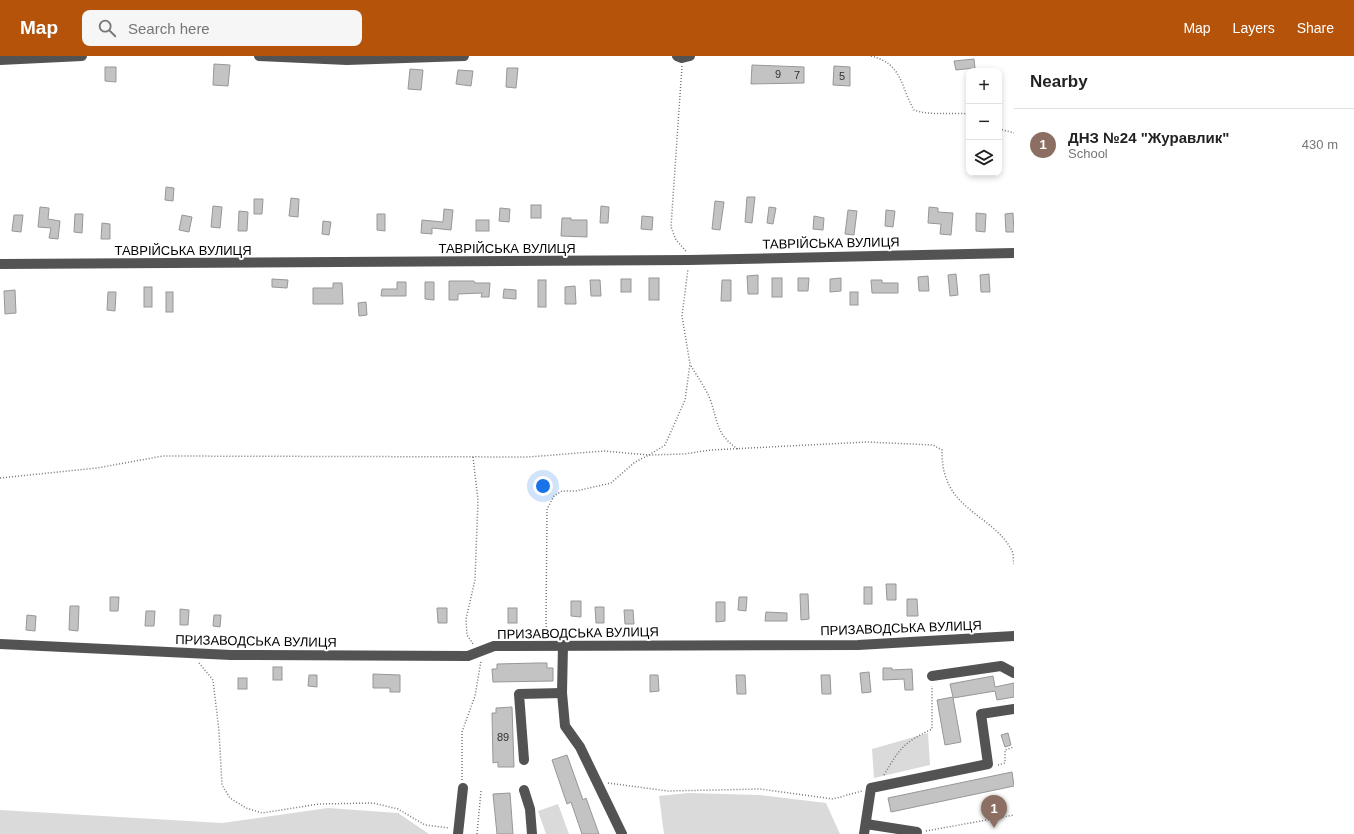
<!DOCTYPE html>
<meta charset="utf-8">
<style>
body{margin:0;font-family:Helvetica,sans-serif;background:#f6f6f6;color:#222}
.controls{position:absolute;right:12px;top:12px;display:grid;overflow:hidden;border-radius:8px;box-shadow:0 2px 6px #0003}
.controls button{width:36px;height:36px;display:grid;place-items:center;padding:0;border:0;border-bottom:1px solid #e0e0e0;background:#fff;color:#222;font:20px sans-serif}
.you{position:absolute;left:543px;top:430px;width:14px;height:14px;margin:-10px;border:3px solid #fff;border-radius:50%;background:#1a73e8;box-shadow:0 0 0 6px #1a73e833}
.badge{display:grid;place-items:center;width:26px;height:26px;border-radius:50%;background:#b45309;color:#fff;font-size:13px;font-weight:700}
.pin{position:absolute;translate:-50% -33px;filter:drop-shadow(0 1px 2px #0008)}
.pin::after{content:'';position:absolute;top:21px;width:14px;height:12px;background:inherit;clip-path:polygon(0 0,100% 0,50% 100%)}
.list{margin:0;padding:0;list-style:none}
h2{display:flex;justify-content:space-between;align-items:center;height:52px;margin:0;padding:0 16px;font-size:17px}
h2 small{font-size:13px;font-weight:400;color:#767676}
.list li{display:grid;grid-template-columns:26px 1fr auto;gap:12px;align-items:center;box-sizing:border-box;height:72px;padding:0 16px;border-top:1px solid #e0e0e0}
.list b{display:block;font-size:15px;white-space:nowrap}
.list p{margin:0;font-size:13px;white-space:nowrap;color:#767676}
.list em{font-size:13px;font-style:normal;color:#767676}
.icon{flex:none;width:22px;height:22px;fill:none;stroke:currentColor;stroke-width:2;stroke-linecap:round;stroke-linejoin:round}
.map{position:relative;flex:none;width:1014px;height:778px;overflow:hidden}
header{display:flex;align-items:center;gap:24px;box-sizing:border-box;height:56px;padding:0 20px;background:#b45309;color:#fff}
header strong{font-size:19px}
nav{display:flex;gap:22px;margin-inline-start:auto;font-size:14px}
.search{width:280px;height:36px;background:#f6f6f6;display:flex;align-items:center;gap:10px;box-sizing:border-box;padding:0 14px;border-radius:8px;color:#767676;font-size:15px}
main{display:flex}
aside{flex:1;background:#fff}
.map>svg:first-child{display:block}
.green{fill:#dadada}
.building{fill:#c3c3c3;stroke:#979797}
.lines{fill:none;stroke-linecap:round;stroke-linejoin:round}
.path{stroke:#757575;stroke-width:1.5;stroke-dasharray:1 2;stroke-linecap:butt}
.minor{stroke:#535353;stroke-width:10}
.labels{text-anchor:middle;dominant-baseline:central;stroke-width:4;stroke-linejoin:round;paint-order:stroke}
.number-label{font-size:11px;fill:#313131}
.street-label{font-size:13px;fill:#000;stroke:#fff}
</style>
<header>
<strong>Map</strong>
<div class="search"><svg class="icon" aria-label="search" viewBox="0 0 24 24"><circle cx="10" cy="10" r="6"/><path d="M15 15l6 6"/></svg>Search here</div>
<nav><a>Map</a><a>Layers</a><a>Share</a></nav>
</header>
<main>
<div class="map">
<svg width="1014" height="778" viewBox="0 0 1014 778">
<rect width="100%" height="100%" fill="#fff"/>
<g class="green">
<path d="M928 677 930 709 874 722 872 693Z"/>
<path d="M688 737 759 739 826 747 840 778H664L659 740Z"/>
<path d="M558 748 569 778H546L538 755Z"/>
<path d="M328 752 398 757 429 778H0V754L222 767Z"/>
</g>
<g class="building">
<path d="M974 3 975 12 956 14 954 5Z"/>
<path d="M214 8 230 9 228 30 213 29Z"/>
<path d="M752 9 804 11V27L751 28Z"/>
<path d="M834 10 850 11V30L833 29Z"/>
<path d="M105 11H116V26L105 25Z"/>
<path d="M507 12H518L516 32 506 31Z"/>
<path d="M410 13 423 14 421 34 408 33Z"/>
<path d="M458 14 473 15 471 30 456 28Z"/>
<path d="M166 131 174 132 173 145 165 144Z"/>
<path d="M747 141H755L752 167 745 166Z"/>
<path d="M291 142 299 143 298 161 289 160Z"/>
<path d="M254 143H263L262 158H254Z"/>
<path d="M715 145 724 146 720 174 712 173Z"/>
<rect x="531" y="149" width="10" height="13"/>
<path d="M213 150 222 151 220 172 211 171Z"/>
<path d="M601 150 609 151 608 167H600Z"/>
<path d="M40 151 49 152 48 163 60 165 58 183 49 182 51 172 38 171Z"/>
<path d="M769 151 776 152 773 168 767 167Z"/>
<path d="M929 151 938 152V156L953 157 951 179 940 178 941 168 928 167Z"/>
<path d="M500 152 510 153 509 166 499 165Z"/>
<path d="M444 153 453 154 451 174 432 172V178L421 177 422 164 443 166Z"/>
<path d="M848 154 857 155 854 179 845 178Z"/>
<path d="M886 154 895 155 893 171 885 170Z"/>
<path d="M239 155 248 156 247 175H238Z"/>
<path d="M976 157 986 158 985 176 976 175Z"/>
<path d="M1013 157 1014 176H1006L1005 158Z"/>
<path d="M75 158H83L82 177 74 176Z"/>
<path d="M377 158H385V175L377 174Z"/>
<path d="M14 159H23L21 176 12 175Z"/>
<path d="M182 159 192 161 189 176 179 174Z"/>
<path d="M642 160 653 161 652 174 641 173Z"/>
<path d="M814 160 824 162 823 174 813 173Z"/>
<path d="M562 162H571V164H587V181L561 180Z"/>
<rect x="476" y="164" width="13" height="11"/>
<path d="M323 165 331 166 329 179 322 178Z"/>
<path d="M102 167 110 168V183H101Z"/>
<path d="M956 218 958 239 950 240 948 219Z"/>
<path d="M989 218 990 236H981L980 219Z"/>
<path d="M758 219V238H748L747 220Z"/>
<path d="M928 220 929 235H919L918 221Z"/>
<rect x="649" y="222" width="10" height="22"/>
<rect x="772" y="222" width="10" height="19"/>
<path d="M798 222H809L808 235H798Z"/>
<path d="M841 222V235L830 236V223Z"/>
<path d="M272 223 288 224 287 232 272 231Z"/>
<rect x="621" y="223" width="10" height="13"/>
<rect x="538" y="224" width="8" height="27"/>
<path d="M590 224H600L601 240H591Z"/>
<path d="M722 224H731V245H721Z"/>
<path d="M871 224H882V227H898V237H872Z"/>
<path d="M449 225H474L475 227H490L489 241H481L482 237 458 238V244H449Z"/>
<path d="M397 226H406V240H381L382 233H397Z"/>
<path d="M425 226H434V244L425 243Z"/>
<path d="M333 227H342L343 248H313V232H333Z"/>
<path d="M575 230 576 248H565V231Z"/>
<rect x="144" y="231" width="8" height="20"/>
<path d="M504 233 516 234V243L503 242Z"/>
<path d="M15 234 16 257 5 258 4 235Z"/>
<path d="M108 236H116L115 255 107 254Z"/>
<rect x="166" y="236" width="7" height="20"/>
<rect x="850" y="236" width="8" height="13"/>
<path d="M366 246 367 259 359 260 358 247Z"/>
<path d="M886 528H896V544H887Z"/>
<rect x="864" y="531" width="8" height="17"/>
<path d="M800 538H808L809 563 801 564Z"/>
<path d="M110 541H119L118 555H110Z"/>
<path d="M739 541H747L746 555 738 554Z"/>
<path d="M907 543H917L918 560H907Z"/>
<path d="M571 545H581V561L571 560Z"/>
<path d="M716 546H725V565L716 566Z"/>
<path d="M70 550H79L78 575 69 574Z"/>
<path d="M595 551H604V567H596Z"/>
<path d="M437 552H447V567H438Z"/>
<rect x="508" y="552" width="9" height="15"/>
<path d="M180 553 189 554 188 569H180Z"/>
<path d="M624 554H633L634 568H625Z"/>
<path d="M146 555H155L154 570H145Z"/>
<path d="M766 556 787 557V565H765Z"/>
<path d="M27 559 36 560 35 575 26 574Z"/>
<path d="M214 559H221L220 571 213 570Z"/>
<path d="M537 607H547V612H553V625L493 626 492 613H497V608Z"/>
<rect x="273" y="611" width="9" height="13"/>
<path d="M883 612H892V614L912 613 913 634H905L904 623 883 624Z"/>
<path d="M869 616 871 636 862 637 860 617Z"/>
<path d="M373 618 400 619V636H390V632H373Z"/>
<path d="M309 619H317V631L308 630Z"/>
<path d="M650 619H658L659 635 650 636Z"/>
<path d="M736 619H745L746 638H737Z"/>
<path d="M821 619H830L831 638H822Z"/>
<path d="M993 620 995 631 1014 627V641L997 644 995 635 953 642 961 686 945 689 937 644 953 641 950 628Z"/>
<rect x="238" y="622" width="9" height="11"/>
<path d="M512 651 514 711H498V706L493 707 492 657H496V652Z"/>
<path d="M1008 677 1011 689 1005 691 1001 679Z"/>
<path d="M567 699 583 744 586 742 599 778H582L571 746 567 748 552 704Z"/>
<path d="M1012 716 1014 730 891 756 888 742Z"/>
<path d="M510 737 513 778H497L493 738Z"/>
</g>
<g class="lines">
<g class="path">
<path d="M871 0C903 8 900 30 914 54 930 60 951 56 969 58"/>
<path d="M682 10 671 171 676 184 686 195"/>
<path d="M999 73 1014 77"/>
<path d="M691 310C697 320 705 331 710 343 718 365 716 379 738 393"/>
<path d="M473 401 478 444 475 524 466 563 467 579 473 588"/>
<path d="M0 422 97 412 163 400 528 401 604 395 649 399 665 389 685 344 690 308 682 260 688 213"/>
<path d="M547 580 546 565 547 453 554 440 562 435H576L611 427 635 406 649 399 684 398 711 394 867 386 933 389 942 394C942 404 943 416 947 424 958 455 996 465 1011 493 1014 497 1013 504 1014 508"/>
<path d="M199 607 213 624 219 675 222 729 230 742 246 752 262 757 319 748 373 747 398 753 425 769 449 772"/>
<path d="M998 709 1005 707V694L1014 691"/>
<path d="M884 719C900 692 903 687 932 673V630"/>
<path d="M462 724V676L475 640 481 605"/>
<path d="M608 727 668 735 760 733 833 743 862 735"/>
<path d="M926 775 1014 759"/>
<path d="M477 778 481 735"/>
</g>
<g class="minor">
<path d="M259 0 347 4 464 0"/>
<path d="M677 0 682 2 690 0"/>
<path d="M0 4 82 0"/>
<path d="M0 208 689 204 1014 197"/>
<path d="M0 588 231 599 468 600 494 590 858 589 1014 580"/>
<path d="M563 589 562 637 565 670 580 691 622 778"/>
<path d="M932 620 1001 610 1014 617"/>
<path d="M524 704 519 638 562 637"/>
<path d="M524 734 530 753 532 778"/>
<path d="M866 768 917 776 916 778"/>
<path d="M458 778 463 732"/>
<path d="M864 778 871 732 988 708 981 658 1014 653"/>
</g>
</g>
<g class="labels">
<g class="number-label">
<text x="778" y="18">9</text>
<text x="797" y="19">7</text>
<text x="842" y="20">5</text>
<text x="503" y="681">89</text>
</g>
<g class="street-label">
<text transform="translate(831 187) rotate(-1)">ТАВРІЙСЬКА ВУЛИЦЯ</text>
<text x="507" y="192">ТАВРІЙСЬКА ВУЛИЦЯ</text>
<text x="183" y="194">ТАВРІЙСЬКА ВУЛИЦЯ</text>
<text transform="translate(901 572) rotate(-2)">ПРИЗАВОДСЬКА ВУЛИЦЯ</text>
<text transform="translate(578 577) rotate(-1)">ПРИЗАВОДСЬКА ВУЛИЦЯ</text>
<text transform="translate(256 585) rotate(1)">ПРИЗАВОДСЬКА ВУЛИЦЯ</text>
</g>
</g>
</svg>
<div class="controls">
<button>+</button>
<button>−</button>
<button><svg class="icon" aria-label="layers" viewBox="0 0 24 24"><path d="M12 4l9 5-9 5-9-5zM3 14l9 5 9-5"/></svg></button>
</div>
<div class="you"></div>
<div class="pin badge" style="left:994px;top:772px;background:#8d6e63">1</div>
</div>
<aside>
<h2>Nearby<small></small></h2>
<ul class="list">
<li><span class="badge" style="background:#8d6e63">1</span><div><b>ДНЗ №24 &quot;Журавлик&quot;</b><p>School</p></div><em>430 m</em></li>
</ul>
</aside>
</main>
